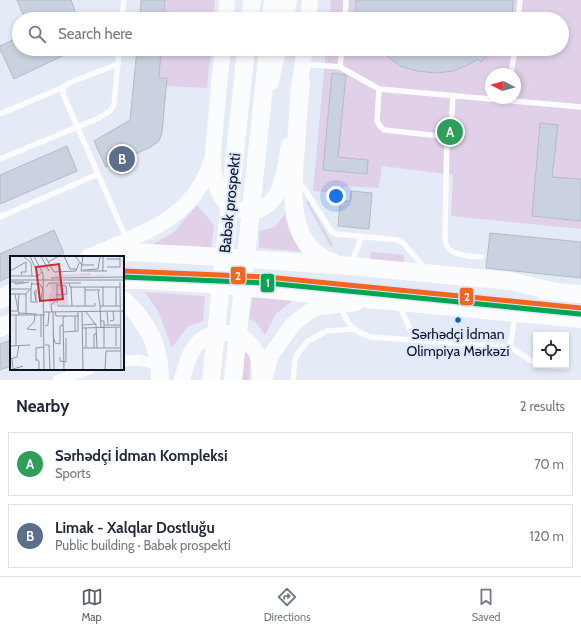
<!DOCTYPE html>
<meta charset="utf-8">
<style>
body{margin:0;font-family:Cabin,sans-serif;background:#f6f6f7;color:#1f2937}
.controls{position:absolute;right:12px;bottom:12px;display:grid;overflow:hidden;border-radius:0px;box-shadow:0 2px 6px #0003}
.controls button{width:36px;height:36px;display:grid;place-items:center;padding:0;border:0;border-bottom:1px solid #e0e1e3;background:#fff;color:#1f2937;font:20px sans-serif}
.compass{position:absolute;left:485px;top:68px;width:36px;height:36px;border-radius:50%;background:#fff;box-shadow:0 2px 6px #0003;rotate:276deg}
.you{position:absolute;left:336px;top:196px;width:14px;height:14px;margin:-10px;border:3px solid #fff;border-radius:50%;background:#1a73e8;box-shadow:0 0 0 6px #1a73e833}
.badge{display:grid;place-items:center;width:26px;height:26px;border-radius:50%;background:#585e6a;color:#fff;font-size:13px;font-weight:700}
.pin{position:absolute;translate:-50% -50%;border:2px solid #fff;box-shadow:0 1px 4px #0006}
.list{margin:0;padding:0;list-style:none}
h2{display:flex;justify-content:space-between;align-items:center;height:52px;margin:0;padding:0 16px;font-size:17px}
h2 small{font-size:13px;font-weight:400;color:#747a83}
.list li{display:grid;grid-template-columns:26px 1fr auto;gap:12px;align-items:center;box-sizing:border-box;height:64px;margin:0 8px 8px;padding:0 8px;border:1px solid #e0e1e3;border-radius:0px}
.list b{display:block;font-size:15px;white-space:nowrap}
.list p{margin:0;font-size:13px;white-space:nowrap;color:#747a83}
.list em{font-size:13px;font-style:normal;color:#747a83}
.icon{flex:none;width:22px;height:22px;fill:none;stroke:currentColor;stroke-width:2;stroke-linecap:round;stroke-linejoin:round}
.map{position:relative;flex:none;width:581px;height:380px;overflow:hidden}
.search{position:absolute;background:#fff;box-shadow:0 2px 6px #0003;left:12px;right:12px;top:12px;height:44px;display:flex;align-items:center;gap:10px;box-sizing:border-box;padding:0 14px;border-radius:22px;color:#747a83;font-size:15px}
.sheet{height:196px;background:#fff}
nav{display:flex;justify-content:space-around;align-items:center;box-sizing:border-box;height:56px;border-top:1px solid #e0e1e3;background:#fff;font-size:11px;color:#747a83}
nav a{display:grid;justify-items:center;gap:2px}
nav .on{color:#585e6a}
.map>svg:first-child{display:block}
.green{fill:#e0d1e9;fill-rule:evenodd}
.building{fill:#cad2e0;stroke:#b5bac6}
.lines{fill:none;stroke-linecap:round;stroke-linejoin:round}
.lane{stroke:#fbfcfe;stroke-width:5.5}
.street{stroke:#fbfcfe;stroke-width:11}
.secondary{stroke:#fbfcfe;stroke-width:16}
.primary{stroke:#fbfcfe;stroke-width:18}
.metro-1-casing{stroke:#dde8fd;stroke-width:8}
.metro-2-casing{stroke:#dde8fd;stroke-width:8}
.metro-1{stroke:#f26522;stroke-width:5}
.metro-2{stroke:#00a651;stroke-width:5}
.bus-dot{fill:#0065bd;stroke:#dde8fd;stroke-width:1.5}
.labels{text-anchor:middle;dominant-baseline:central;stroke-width:4;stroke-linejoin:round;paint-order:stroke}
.bus-label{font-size:14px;fill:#0d131f;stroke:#dde8fd}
.street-label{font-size:15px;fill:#0d131f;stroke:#dde8fd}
.inset-road{fill:none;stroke:#8e94a0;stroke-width:1}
.view{fill:#d62828;fill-opacity:0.15;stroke:#d62828;stroke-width:2}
.inset-edge{fill:none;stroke:#0d131f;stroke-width:2}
.line-badge{stroke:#dde8fd;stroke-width:1.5}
.badge-label{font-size:11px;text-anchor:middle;font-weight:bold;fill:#fff}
</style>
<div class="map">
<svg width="581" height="380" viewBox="0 0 581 380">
<rect width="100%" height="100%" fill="#e4eaf6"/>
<g class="green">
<path d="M165 0H215L213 19H163Z"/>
<path d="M331 0H581V229L451 216 453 175 382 166 379 188 344 186 343 194 313 191 326 49H562V19H329ZM491 74H515V98H491Z"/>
<path d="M161 49H211L207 88 166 86 167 79 159 78Z"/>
<path d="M308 201 333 245 331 247 306 202Z"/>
<path d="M197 205 214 225 211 250 147 247 173 233Z"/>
<path d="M285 214C289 233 292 238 306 252L259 248V231L275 227Z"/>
<path d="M371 252 404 255V263L370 260Z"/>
<path d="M145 292 205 296 203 321 187 327 172 348 159 313Z"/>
<path d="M253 294 298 296 276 314 265 335 255 321 249 319Z"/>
<path d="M245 352 251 358 249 380H242Z"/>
</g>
<g class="building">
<path d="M17 0H71L78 19H25Z"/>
<path d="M141 0H165L163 19H140Z"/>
<path d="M356 0H513L512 19H356Z"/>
<path d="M19 37V49H77L14 79 0 49V46Z"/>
<path d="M137 49H161L159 78H167L162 133 159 141 151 147 106 167 94 141 130 120Z"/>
<path d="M378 49H494L481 62 478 59 468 65 453 71 436 73 417 71 400 66Z"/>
<path d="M332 73 346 75 338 157 368 160 367 174 323 170Z"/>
<path d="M540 123 558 125 552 177 581 179V221L532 216Z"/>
<path d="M67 146 77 171 0 204V175Z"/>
<path d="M351 191 372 193 369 229 338 226 340 201H350Z"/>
<path d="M54 230 64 253 54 257H11V276L0 281V254Z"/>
<path d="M490 233 581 242V278L486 268Z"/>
<path d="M11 340V366L0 370V344Z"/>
</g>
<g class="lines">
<g class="lane">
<path d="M122 19 124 0"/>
<path d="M345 19 346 0"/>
<path d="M518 19 520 0"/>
<path d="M118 64 69 83 64 87 63 94 127 240"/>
<path d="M303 64 340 67 379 89 581 107"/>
<path d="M340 67 342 49"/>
<path d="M511 74 515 49"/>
<path d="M379 89 377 121 380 126 384 130 440 136 447 133 451 128 453 96"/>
<path d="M0 114 64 87"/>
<path d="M447 133 445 234C445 239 445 246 449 249 457 256 471 256 481 257"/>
<path d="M0 159 99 118 110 111 114 105 119 49"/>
<path d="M298 182 304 188 331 231 336 234 398 240 404 244 425 268"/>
<path d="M0 217 98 174"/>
<path d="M351 264 362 236"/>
<path d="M399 305 415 340"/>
<path d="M342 307C345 323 356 333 371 337L510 347 536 364"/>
<path d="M510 347 515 316"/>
<path d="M543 365 565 367"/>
<path d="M293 380 295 360 298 353 308 341 327 331 354 329"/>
</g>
<g class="street">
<path d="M123 361 139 360 159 365"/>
<path d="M58 380 90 369"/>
</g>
<g class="secondary">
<path d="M225 19 227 0"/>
<path d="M285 19 289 0"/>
<path d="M308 19 310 0"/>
<path d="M223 49C220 72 218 96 216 119 214 142 210 165 217 188 220 199 229 208 240 210 281 218 284 174 289 145"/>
<path d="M271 82 278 49"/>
<path d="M298 95 305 49"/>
<path d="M98 253C133 237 175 224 197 191 204 181 208 171 212 160"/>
<path d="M182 380C185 370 187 357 194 348 209 326 244 328 256 352 260 361 260 371 260 380"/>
<path d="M264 380 271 355 293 324 310 311 319 307 356 303"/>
</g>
<g class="primary">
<path d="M250 19 252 0"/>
<path d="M271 19 273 0"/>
<path d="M301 82C299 103 297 124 296 146 293 186 284 247 334 263"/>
<path d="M89 257 130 252 205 256 350 266 510 281 556 292"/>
<path d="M123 280H141L208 284 581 319"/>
<path d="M544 291 581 294"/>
<path d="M0 300 11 293"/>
<path d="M123 300C128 303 132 309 136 313 153 334 160 353 160 380"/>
<path d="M0 328 11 323"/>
<path d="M211 380 246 49"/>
<path d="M233 380 268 49"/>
</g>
<g class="metro-1-casing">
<path id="metro-1" d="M123 271 267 277 581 308"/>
</g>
<g class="metro-2-casing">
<path id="metro-2" d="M123 277 267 283 580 314"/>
</g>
<use href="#metro-1" class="metro-1"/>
<use href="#metro-2" class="metro-2"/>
</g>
<circle class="bus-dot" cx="458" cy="320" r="3.5"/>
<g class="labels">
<g class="bus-label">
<text x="458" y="334">Sərhədçi İdman<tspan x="458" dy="17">Olimpiya Mərkəzi</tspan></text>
</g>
<g class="street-label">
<text transform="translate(230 203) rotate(-84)">Babək prospekti</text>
</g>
</g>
<g transform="translate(10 256)">
<rect width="114" height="114" fill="#e4eaf6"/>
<path d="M80 17 81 20 96 18 92 20 45 21V19ZM40 28H57L58 49H39V37L42 36Z" fill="#e0d1e9"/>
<path class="inset-road" d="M13 0 21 7 22 20M20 0 28 19M24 0 33 18 34 114M31 0 39 15M54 0 60 13H67M65 0 72 9H84M73 0 71 15H97M93 0V15M36 2 44 16 66 15 69 7M97 3H110M38 6 49 0M97 11H110V0M73 14 88 13 90 1M0 15 16 6M12 19 11 16H16V6M0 20H28L32 16M41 22 114 21M0 24H114M0 26H14M4 26 6 28 19 26M110 26 111 114M59 27 60 31H110M22 28H30L32 32M36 31 39 27H71M61 31 62 50M93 31V50M106 31V50M21 32V46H28M0 33H19M75 34H90M24 35 26 45V33M0 38H16L21 32 22 26M5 38 9 59M16 38V57M46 39 57 38 56 30 47 29M31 44 33 31M47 47V28M47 50H85V47M75 50V31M90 50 88 36 90 34M0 55H8L9 38M97 55 98 68M34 56 114 55M42 56 41 49 46 44M43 56 44 114M45 56 46 60H68M68 56V75M72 56 73 114M76 56 86 69 87 92M9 57 27 58M0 59H35M6 59V89M25 59 24 66 17 73 26 74M31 59V81M65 60V75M90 65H94V92M100 65 104 64 103 55M72 69 86 68M94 69H111M35 70 38 69 39 56M72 72 111 71M76 72V92M91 72 90 50H110M53 76 68 75M43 79 45 87 50 88M50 88V70L53 69M35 89H39L40 114M0 90 20 89M106 90V72M73 92H111M84 92V78H87M50 101V105L56 106V82M0 103 7 101 9 89M2 103 3 113 13 110M26 103 29 105V114M26 105V92L34 91M54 114 53 62 55 60M95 114 96 95H111"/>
<path class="view" d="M49 8 53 43 30 45 26 11Z"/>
<rect width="114" height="114" class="inset-edge"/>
</g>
<g class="line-badge">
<rect x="230" y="266" width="16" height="19" rx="4" fill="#f26522"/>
<rect x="260" y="273" width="15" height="20" rx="4" fill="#00a651"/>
<rect x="459" y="287" width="15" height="19" rx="4" fill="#f26522"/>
</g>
<g class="badge-label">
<text x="238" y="280">2</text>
<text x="268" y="287">1</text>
<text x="467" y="301">2</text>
</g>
</svg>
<div class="controls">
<button><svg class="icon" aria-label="locate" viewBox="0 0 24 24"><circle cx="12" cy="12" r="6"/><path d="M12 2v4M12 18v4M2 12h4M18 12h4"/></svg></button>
</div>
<svg class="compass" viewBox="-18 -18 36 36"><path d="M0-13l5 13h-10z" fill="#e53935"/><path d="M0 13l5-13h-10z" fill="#747a83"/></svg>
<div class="you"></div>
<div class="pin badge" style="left:450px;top:132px;background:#2e9e5b">A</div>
<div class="pin badge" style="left:122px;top:159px;background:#5c6f8a">B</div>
<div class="search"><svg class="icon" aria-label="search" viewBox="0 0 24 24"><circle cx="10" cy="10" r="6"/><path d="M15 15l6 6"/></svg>Search here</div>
</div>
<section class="sheet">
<h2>Nearby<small>2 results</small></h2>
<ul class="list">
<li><span class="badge" style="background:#2e9e5b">A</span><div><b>Sərhədçi İdman Kompleksi</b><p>Sports</p></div><em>70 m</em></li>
<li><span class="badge" style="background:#5c6f8a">B</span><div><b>Limak - Xalqlar Dostluğu</b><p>Public building · Babək prospekti</p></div><em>120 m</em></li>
</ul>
</section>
<nav>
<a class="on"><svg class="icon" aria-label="map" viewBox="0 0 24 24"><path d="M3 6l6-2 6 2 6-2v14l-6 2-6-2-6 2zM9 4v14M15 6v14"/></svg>Map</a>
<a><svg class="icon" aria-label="directions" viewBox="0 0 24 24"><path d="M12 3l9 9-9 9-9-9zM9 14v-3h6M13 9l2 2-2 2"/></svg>Directions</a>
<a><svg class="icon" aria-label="saved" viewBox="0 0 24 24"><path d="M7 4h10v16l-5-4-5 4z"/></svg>Saved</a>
</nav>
